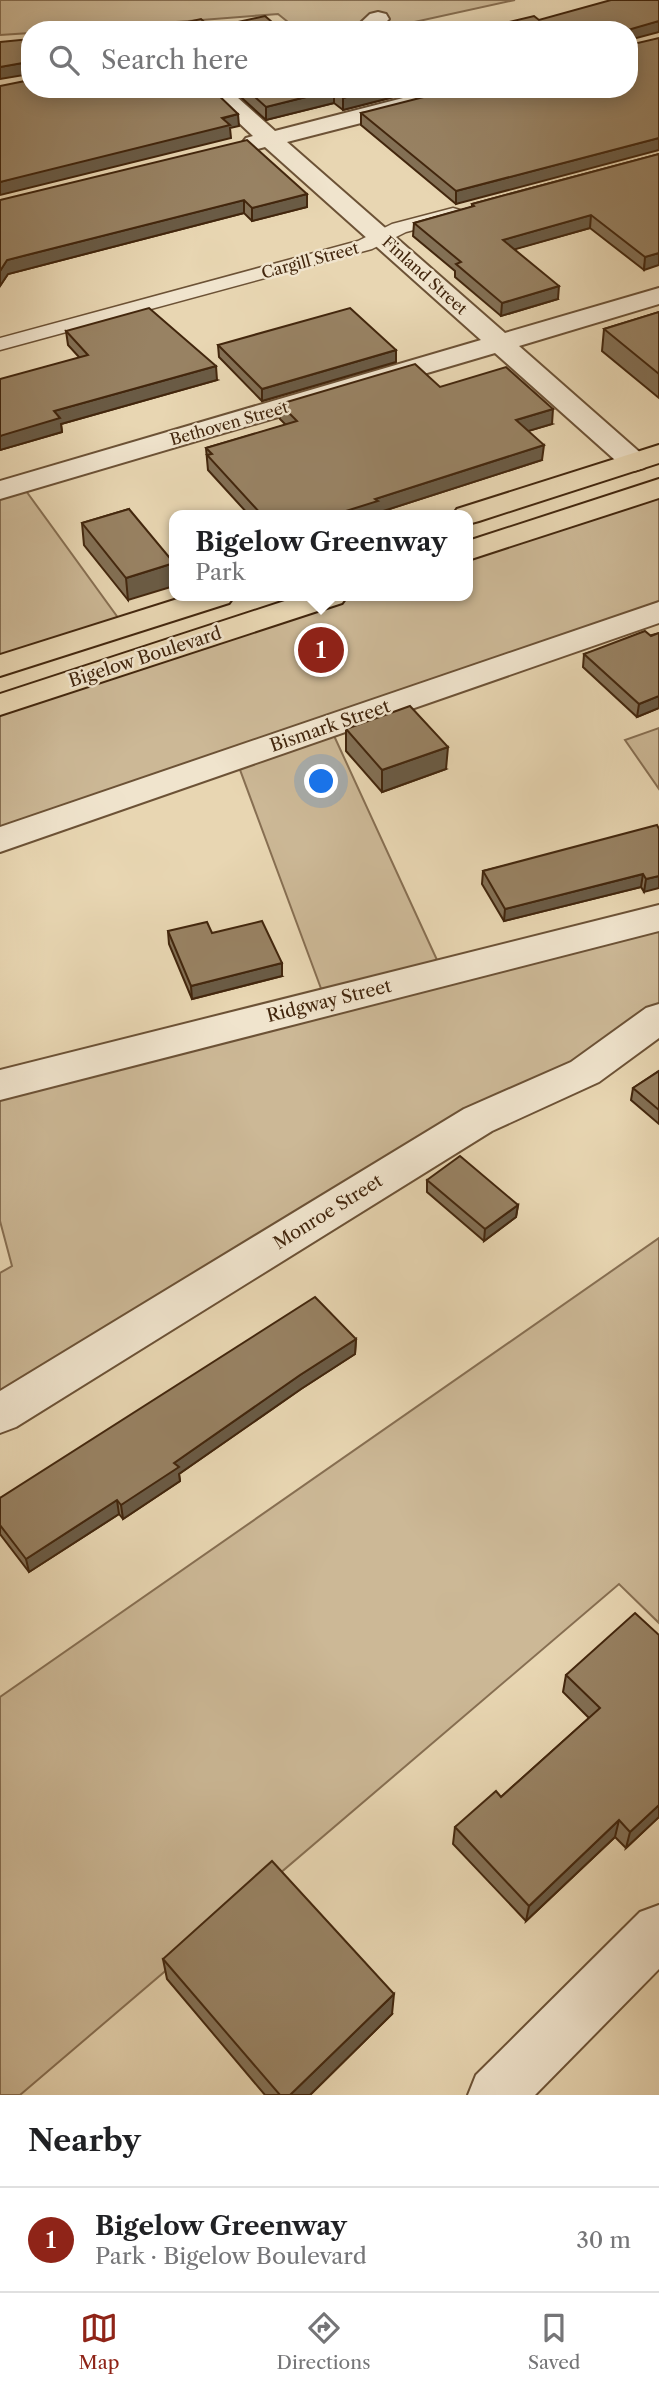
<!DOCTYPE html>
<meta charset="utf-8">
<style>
body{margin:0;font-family:"Libre Caslon Text",serif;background:#f6f6f6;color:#202124}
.you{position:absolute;left:322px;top:782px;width:24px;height:24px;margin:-18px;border:5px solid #fff;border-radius:50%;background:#1a73e8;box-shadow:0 0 0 10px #1a73e833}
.badge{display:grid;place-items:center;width:46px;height:46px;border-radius:50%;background:#8f2418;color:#fff;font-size:23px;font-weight:700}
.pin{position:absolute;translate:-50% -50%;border:4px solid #fff;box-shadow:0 2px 7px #0006}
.popup{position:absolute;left:169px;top:510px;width:304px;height:91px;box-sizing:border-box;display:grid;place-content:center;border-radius:14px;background:#fff;filter:drop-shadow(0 2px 5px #0005);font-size:23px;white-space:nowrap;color:#757577}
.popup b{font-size:26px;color:#202124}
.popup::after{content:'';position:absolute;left:50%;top:100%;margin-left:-14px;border:14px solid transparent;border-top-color:#fff}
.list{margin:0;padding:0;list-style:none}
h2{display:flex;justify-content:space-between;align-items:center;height:91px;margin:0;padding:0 28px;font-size:30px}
h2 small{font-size:23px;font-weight:400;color:#757577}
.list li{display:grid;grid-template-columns:46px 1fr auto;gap:21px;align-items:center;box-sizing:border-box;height:105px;padding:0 28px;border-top:2px solid #e0e0e0}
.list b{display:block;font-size:26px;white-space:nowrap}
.list p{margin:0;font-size:23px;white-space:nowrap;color:#757577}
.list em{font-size:23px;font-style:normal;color:#757577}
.icon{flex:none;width:38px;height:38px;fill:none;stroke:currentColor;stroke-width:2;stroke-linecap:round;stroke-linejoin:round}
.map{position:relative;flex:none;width:659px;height:2095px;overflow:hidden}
.search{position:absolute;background:#fff;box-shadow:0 4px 18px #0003;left:21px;right:21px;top:21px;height:77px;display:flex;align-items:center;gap:18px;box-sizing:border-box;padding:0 24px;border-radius:28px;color:#757577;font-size:26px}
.sheet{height:196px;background:#fff}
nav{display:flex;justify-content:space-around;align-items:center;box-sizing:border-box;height:98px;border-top:2px solid #e0e0e0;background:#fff;font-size:19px;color:#757577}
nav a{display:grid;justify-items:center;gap:4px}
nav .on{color:#8f2418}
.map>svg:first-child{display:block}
.green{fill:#ccb896;stroke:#876f52;stroke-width:2}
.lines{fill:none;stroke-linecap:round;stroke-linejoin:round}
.service-casing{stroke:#6c5236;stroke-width:3}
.minor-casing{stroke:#6c5236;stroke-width:4}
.primary-casing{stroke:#42260d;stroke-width:4}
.service{fill:#f0e4cd;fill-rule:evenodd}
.minor{fill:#f0e4cd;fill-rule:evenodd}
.primary{fill:#e8d6b2;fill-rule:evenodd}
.wall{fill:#837055;stroke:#42260d;stroke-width:2}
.shaded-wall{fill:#6a5b45;stroke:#42260d;stroke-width:2}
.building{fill:#988263;stroke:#42260d;stroke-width:2}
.labels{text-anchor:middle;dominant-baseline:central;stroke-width:5;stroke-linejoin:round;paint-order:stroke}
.far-street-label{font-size:16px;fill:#42260d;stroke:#f0e4cd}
.street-label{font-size:18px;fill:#42260d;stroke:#f0e4cd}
</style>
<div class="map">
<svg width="659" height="2095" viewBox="0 0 659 2095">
<rect width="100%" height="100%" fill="#e8d6b2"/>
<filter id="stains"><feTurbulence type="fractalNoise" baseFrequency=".00286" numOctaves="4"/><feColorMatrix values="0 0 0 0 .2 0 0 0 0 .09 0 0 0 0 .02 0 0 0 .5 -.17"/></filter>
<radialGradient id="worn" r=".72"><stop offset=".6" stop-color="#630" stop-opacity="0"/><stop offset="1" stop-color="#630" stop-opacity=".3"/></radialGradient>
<g class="green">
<path d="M0 0H515L378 30H298L278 14 73 30H30V33L0 35Z"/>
<path d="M21 484 124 626 0 666V490Z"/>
<path d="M659 488V612L330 727 443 973 659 918V1018L0 1425V1273L12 1266 0 1221V1085L326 1002 236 759 0 840V705L331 596H468V551Z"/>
<path d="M659 728V789L625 740Z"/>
<path d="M659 1238V1623L619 1584 20 2095H0V1697Z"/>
</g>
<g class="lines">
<g class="service-casing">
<path id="service" d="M453 208 460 210 463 214 460 218 406 232 372 249 0 350V338L358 241 392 224Z"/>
</g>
<g class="minor-casing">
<g id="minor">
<path d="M378 12 386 14 389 19 378 30H353L370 14Z"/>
<path d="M203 89H228L275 131 438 89H477L474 94 287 142 505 333 659 288V304L519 346 644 456 649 462 644 468 634 471 624 468 495 353 0 499V481L481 340 265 147 254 150 246 148 242 143 246 138 253 136Z"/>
<path d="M659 602V623L0 852V827Z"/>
<path d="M659 905V931L0 1100V1070Z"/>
<path d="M659 1004V1038L599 1082 492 1131 16 1427 0 1433V1391L464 1109 571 1062 646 1008Z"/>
<path d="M659 1905V1969L535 2095H468L476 2075 640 1912Z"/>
</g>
</g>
<g class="primary-casing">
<g id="primary">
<path d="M659 445V463L479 521 468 524V515H453L457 509Z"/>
<path d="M659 479V498L468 560V541Z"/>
<path d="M187 596H234L229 603 0 676V655Z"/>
<path d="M300 596H347L342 603 0 715V694Z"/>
</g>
</g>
<use href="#service" class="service"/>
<use href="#minor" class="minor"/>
<use href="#primary" class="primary"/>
</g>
<g class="wall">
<path d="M232 89H425L343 110 334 103 266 120Z"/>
<path d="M629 89 456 204 361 125V113Z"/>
<path d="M659 154 644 270 590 228 514 249 558 299 501 316 455 277V271L413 236 414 223 472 207V204Z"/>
<path d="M307 194V207L252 221 244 213 8 274 0 286V200Z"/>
<path d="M659 312V398L602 351 604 329Z"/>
<path d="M66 331 217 380 61 424 62 432 0 450 79 357 68 345Z"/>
<path d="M218 345 396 362 262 401 219 357Z"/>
<path d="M440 387 552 424 528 431 542 460 377 513V515H249L208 470 206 448 286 425 280 419V404Z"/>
<path d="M129 509 128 600 84 545 82 523Z"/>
<path d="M659 633V708L637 717 583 667 584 654Z"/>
<path d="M346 729 446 769 382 792 346 751Z"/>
<path d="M659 829 644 892 641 887 504 921 482 884 483 871Z"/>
<path d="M168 931 212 933 282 976 192 999 169 944Z"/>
<path d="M659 1071V1124L631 1100 633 1088Z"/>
<path d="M427 1180 518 1205 516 1217 484 1241 427 1192Z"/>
<path d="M356 1339 355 1354 301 1389 179 1474 180 1481 123 1519 119 1514 29 1572 0 1534V1498Z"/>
<path d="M659 1635V1817L626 1848 615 1837 526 1921 453 1844 455 1827 501 1797 589 1718 563 1692 566 1675Z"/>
<path d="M163 1959 392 2014 310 2095H265L167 1979Z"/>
</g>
<g class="shaded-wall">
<path d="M659 21V32L629 40V30L628 29Z"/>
<path d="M28 62 30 74 0 79V67Z"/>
<path d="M376 89H425L343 110V98Z"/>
<path d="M334 90V103L266 120V107Z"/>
<path d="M238 114 239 126 230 128 231 138 0 195V182Z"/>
<path d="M659 138V150L456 204V191Z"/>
<path d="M307 194V207L252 221V208Z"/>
<path d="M244 200V213L8 274 0 286V271L7 260Z"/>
<path d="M591 215 590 228 502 253 503 240Z"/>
<path d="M659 253V265L644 270 645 257Z"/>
<path d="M559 286 558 299 501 316 502 303Z"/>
<path d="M396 350V362L262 401V389Z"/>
<path d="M216 366 217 380 61 424 62 432 0 450V436L54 411Z"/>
<path d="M553 409 552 424 515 435 516 420Z"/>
<path d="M544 445 542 460 377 513V515H333L375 499Z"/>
<path d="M174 563V586L128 600 126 578Z"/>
<path d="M659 696V708L637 717 639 704Z"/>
<path d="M448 747 446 769 382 792V770Z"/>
<path d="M643 874 641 887 504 921 505 909Z"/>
<path d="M659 876V888L644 892 646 879Z"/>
<path d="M282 963V976L192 999 191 986Z"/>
<path d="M518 1205 516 1217 484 1241 485 1229Z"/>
<path d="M356 1339 355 1354 301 1389 179 1474 180 1481 123 1519 121 1505 174 1463 300 1375Z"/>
<path d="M117 1500 119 1514 29 1572 26 1559Z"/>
<path d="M659 1805V1817L626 1848 630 1832Z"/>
<path d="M619 1820 615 1837 526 1921 529 1906Z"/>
<path d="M394 1994 392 2014 310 2095H290Z"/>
</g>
<g class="building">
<path d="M611 0H659V21L628 30H476L534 16 539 20Z"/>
<path d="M265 16 281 30H151L201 19 211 28Z"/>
<path d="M659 38V138L456 191 361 113 455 89H629V45Z"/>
<path d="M30 39V63L28 62 0 67V42Z"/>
<path d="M30 80V89H212L238 114 222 118 230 125 0 182V86Z"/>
<path d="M246 89H376L343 98 334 90 266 107Z"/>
<path d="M247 140 307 194 252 208 244 200 7 260 0 271V200Z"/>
<path d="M659 154V253L645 257 591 215 503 240 559 286 502 303 456 264 461 262 414 223 474 206 472 204Z"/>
<path d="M149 308 216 366 54 411 60 418 0 436V379L88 355 66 331Z"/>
<path d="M350 308 396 350 262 389 218 345Z"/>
<path d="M659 312V374L604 329Z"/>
<path d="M415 364 440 387 506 367 553 409 516 420 544 445 375 499 378 501 333 515H262L207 455 212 454 206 448 297 421 280 404Z"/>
<path d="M129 509 174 563 126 578 82 523Z"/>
<path d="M645 631 651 636 659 633V696L639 704 584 654Z"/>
<path d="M410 706 448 747 382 770 346 729Z"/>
<path d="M657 825 659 829V876L646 879 643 874 505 909 483 871Z"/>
<path d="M262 921 282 963 191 986 168 931 207 922 212 933Z"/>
<path d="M659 1071V1110L633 1088Z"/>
<path d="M460 1156 518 1205 485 1229 427 1180Z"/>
<path d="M315 1297 356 1339 300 1375 174 1463 179 1467 121 1505 117 1500 26 1559 0 1525V1498Z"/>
<path d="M635 1613 659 1635V1805L630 1832 619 1820 529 1906 455 1827 496 1791 501 1797 600 1708 566 1675Z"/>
<path d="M272 1861 394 1994 290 2095H280L163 1959Z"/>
</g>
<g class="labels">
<g class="far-street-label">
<text transform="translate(310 260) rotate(-15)">Cargill Street</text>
<text transform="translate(425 275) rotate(42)">Finland Street</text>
<text transform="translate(229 423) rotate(-16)">Bethoven Street</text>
</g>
<g class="street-label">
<text transform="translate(145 657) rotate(-18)">Bigelow Boulevard</text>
<text transform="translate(330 726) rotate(-19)">Bismark Street</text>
<text transform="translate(329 1001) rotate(-14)">Ridgway Street</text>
<text transform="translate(328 1212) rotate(-32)">Monroe Street</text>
</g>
</g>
<rect width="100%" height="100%" filter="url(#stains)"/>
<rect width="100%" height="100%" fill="url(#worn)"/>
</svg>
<div class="you"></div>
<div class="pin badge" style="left:321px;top:650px">1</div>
<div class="popup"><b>Bigelow Greenway</b>Park</div>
<div class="search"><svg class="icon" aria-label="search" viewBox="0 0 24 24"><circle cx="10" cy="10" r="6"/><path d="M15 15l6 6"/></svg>Search here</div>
</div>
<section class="sheet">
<h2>Nearby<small></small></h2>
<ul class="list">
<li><span class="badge">1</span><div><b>Bigelow Greenway</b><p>Park · Bigelow Boulevard</p></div><em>30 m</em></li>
</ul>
</section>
<nav>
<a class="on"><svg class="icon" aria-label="map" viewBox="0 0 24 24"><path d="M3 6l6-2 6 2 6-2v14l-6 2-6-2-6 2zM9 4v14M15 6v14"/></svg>Map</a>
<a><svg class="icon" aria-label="directions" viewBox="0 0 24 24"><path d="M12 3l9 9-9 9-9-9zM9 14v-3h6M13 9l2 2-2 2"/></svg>Directions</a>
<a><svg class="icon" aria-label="saved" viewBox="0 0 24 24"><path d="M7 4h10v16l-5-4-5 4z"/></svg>Saved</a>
</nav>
